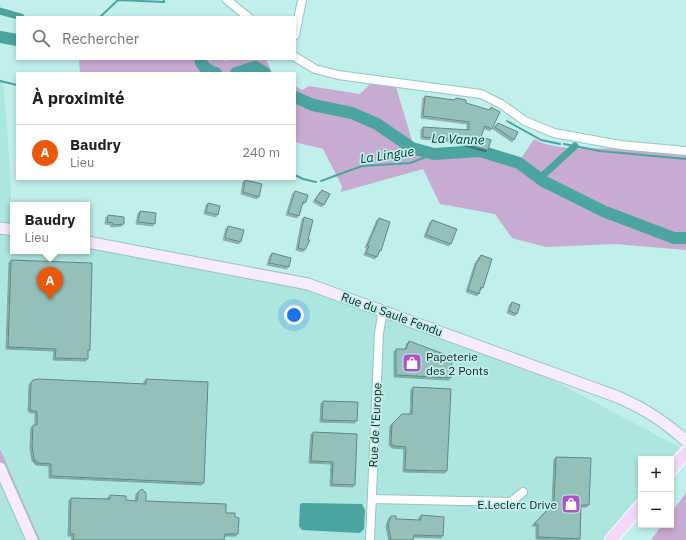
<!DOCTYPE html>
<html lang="fr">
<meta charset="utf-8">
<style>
body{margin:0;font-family:"IBM Plex Sans",sans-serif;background:#f6f6f6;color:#222}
.controls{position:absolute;right:12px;bottom:12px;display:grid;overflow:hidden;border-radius:0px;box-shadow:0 2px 6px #0003}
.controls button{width:36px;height:36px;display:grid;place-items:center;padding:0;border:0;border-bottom:1px solid #e0e0e0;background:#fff;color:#222;font:20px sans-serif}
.you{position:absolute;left:294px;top:315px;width:14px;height:14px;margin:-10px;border:3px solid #fff;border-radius:50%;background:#1a73e8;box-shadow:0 0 0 6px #1a73e833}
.badge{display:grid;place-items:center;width:26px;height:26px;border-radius:50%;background:#ea580c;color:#fff;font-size:13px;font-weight:700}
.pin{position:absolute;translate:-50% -33px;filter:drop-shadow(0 1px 2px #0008)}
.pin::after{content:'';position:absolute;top:21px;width:14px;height:12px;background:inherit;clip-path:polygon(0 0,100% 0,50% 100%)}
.popup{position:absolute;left:10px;top:202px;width:80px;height:52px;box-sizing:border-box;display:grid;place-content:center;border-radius:0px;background:#fff;filter:drop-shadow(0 1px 3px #0005);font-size:13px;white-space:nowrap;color:#767676}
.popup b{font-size:15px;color:#222}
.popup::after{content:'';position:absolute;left:50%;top:100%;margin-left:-8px;border:8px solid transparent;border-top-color:#fff}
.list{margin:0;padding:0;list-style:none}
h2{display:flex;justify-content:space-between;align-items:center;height:52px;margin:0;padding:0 16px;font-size:17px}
h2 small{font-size:13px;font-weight:400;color:#767676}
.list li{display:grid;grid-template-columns:26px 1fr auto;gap:12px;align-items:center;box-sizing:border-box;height:56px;padding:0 16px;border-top:1px solid #e0e0e0}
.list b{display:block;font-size:15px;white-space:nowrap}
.list p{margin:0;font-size:13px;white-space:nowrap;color:#767676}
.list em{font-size:13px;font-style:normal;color:#767676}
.icon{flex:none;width:22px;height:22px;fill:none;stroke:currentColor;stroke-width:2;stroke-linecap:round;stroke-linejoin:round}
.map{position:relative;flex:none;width:686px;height:540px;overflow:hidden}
.search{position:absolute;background:#fff;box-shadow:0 2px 6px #0003;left:16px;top:16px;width:280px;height:44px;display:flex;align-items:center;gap:10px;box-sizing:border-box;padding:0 14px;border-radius:0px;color:#767676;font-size:15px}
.panel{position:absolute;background:#fff;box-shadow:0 2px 6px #0003;left:16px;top:72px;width:280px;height:108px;border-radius:0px}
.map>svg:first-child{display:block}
.built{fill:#ade5e0}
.green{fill:#c7abd0}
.water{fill:#4ca49e}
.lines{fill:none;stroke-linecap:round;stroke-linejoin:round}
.stream{stroke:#4ca49e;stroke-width:2}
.canal{stroke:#4ca49e;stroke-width:7}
.river{stroke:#4ca49e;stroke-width:12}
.building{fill:#94c0bc;stroke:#5e8885;filter:url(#shadow)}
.street-casing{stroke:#98c4c0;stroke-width:10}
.secondary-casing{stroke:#98c4c0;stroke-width:13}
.primary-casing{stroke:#fff;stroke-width:14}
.street{stroke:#fff;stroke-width:8}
.secondary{stroke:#f8ecfc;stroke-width:11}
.primary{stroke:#f1d9f8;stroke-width:12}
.labels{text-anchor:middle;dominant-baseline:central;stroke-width:3.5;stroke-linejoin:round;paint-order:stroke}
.street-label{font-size:12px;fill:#122322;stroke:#c1efeb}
.poi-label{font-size:12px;fill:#122322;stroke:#c1efeb;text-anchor:start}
.water-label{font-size:13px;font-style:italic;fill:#073331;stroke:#c1efeb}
</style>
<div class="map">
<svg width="686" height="540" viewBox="0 0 686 540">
<defs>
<filter id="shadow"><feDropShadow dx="-2" dy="2" stdDeviation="0" flood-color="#0004"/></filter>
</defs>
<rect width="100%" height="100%" fill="#c1efeb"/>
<path class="built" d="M0 79 3 80 10 168 13 251H87V239L252 270 494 349 685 450 671 465V459H641V499L604 540H0Z"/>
<g class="green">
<path d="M79 59H221L224 61 234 59H266L272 73H80Z"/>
<path d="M370 84 396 87 413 144 434 151 481 149 520 160 534 139C559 153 597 147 625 149 645 150 665 154 686 154V250L615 244 546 247 512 238 495 214 440 204 423 169 341 192 342 186 323 149 295 142V86L302 90 309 86 360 94Z"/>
<path d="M0 449 35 529 40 540H35L0 465Z"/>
<path d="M686 493V540H651L662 525H671V513Z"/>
</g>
<path class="water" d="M302 503 362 504 365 510 364 529 360 533 302 530 299 526 300 504Z"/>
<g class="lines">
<g class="stream">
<path d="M100 17 118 0 164 2V0"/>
<path d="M0 81 17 85"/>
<path d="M507 121 541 140 560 144"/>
<path d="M564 144 600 151 686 159"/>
<path d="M295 175 303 179 316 182"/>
<path d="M321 181 362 166 410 163 434 154"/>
</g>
<g class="canal">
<path d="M0 11 21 17"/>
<path d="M539 179 575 146"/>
</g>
<g class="river">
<path d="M0 37 17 40"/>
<path d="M200 59C202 67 208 71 216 73"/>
<path d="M236 73 255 67 265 73"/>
<path d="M295 97 313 105 352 113 377 124 412 148 434 154 480 151 519 163 543 181 603 211 674 238H686"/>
</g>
</g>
<g class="building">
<path d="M425 96 454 100 456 98 466 100V103L490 110 491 107 500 112 492 129 485 126 481 137 491 140 488 150 448 139 423 137V127L469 130V122L423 116Z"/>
<path d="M498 123 518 132 514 140 495 127Z"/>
<path d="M245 180 262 184 259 197 243 192Z"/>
<path d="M322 190 330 194 324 205 315 200Z"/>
<path d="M295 191 308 195 306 202H303L299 216 288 213Z"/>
<path d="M208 203 220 206 218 215 206 212Z"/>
<path d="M140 211 156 213 155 224 138 222Z"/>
<path d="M108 215 124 217V224L113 225V223L107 222Z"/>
<path d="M304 217 313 220 308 240H310L305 250 298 248Z"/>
<path d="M379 218 390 222 381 251 380 250 377 257 366 253 369 246H367Z"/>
<path d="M432 220 457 229 451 244 426 235Z"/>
<path d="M228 226 244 230 241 242 225 238Z"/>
<path d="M272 253 291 258 289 267 269 263Z"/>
<path d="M481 255 492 259 483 288 481 287 479 294 468 290 477 261H478Z"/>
<path d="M11 260 92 263 90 350H88V359L55 358 56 349 8 347Z"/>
<path d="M512 302 520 305 517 314 509 311Z"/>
<path d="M409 341 452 357 451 378 396 375V349H406Z"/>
<path d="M39 379 146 384V379L208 382 204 483 51 476V464L38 463 34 459 32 446 33 425H37V411H32L30 409 31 383 33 380Z"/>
<path d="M413 387 451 389 447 471 405 470 406 447 394 446 391 443 392 424 402 414H412Z"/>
<path d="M323 401 358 402 357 421 322 420Z"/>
<path d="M313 432 357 434 355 485 332 484 333 462 311 461Z"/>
<path d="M556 457 591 458 589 505H581L580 539 538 537V524H534L554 503Z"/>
<path d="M142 489 146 493V501L226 504V513H235V517L239 518 238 534H225L224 540H73L74 534H70L71 498 110 499V495L126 496V500L137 501 138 492Z"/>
<path d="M421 515 444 517 443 536 414 535 413 540H391L388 524 391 516H396V519L421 520Z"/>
</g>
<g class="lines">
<g class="street-casing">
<g id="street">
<path d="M227 0 248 17"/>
<path d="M295 35 302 0"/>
<path d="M295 57 315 69 338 75 481 94 501 104 525 121 554 133 620 145 686 151"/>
<path d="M372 499 511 502 523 492"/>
<path d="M370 540 379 333 383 310"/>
</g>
</g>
<g class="secondary-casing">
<g id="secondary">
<path d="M0 228 13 230"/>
<path d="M87 242 308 284 618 397C645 409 664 421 686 441"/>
<path d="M0 468 32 540"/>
</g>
</g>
<g class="primary-casing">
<g id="primary">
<path d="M671 470 686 452"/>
<path d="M611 540 641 505"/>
</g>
</g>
<use href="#street" class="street"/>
<use href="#secondary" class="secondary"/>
<use href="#primary" class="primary"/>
</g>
<defs>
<g id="shop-square" transform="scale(1)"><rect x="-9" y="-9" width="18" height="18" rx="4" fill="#ab55c3" stroke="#c1efeb"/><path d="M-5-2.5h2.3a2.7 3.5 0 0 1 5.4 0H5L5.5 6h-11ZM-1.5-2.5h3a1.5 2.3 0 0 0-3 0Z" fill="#fff"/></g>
</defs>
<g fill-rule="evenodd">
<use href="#shop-square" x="412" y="363"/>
<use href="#shop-square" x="571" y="504"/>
</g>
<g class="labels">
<g class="street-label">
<text transform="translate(392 314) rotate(20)">Rue du Saule Fendu</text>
<text transform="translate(375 425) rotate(-87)">Rue de l'Europe</text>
</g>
<g class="poi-label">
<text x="426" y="356">Papeterie<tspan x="426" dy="14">des 2 Ponts</tspan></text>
<text x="557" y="504" text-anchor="end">E.Leclerc Drive</text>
</g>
<g class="water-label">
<text transform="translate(458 139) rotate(2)">La Vanne</text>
<text transform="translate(387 155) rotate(-8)">La Lingue</text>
</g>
</g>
</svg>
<div class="controls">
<button>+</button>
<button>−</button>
</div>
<div class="you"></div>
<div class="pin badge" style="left:50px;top:300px">A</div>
<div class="popup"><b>Baudry</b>Lieu</div>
<div class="search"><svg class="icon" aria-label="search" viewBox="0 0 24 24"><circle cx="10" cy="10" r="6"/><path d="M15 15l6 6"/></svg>Rechercher</div>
<section class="panel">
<h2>À proximité<small></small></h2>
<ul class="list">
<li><span class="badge">A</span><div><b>Baudry</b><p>Lieu</p></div><em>240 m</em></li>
</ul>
</section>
</div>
